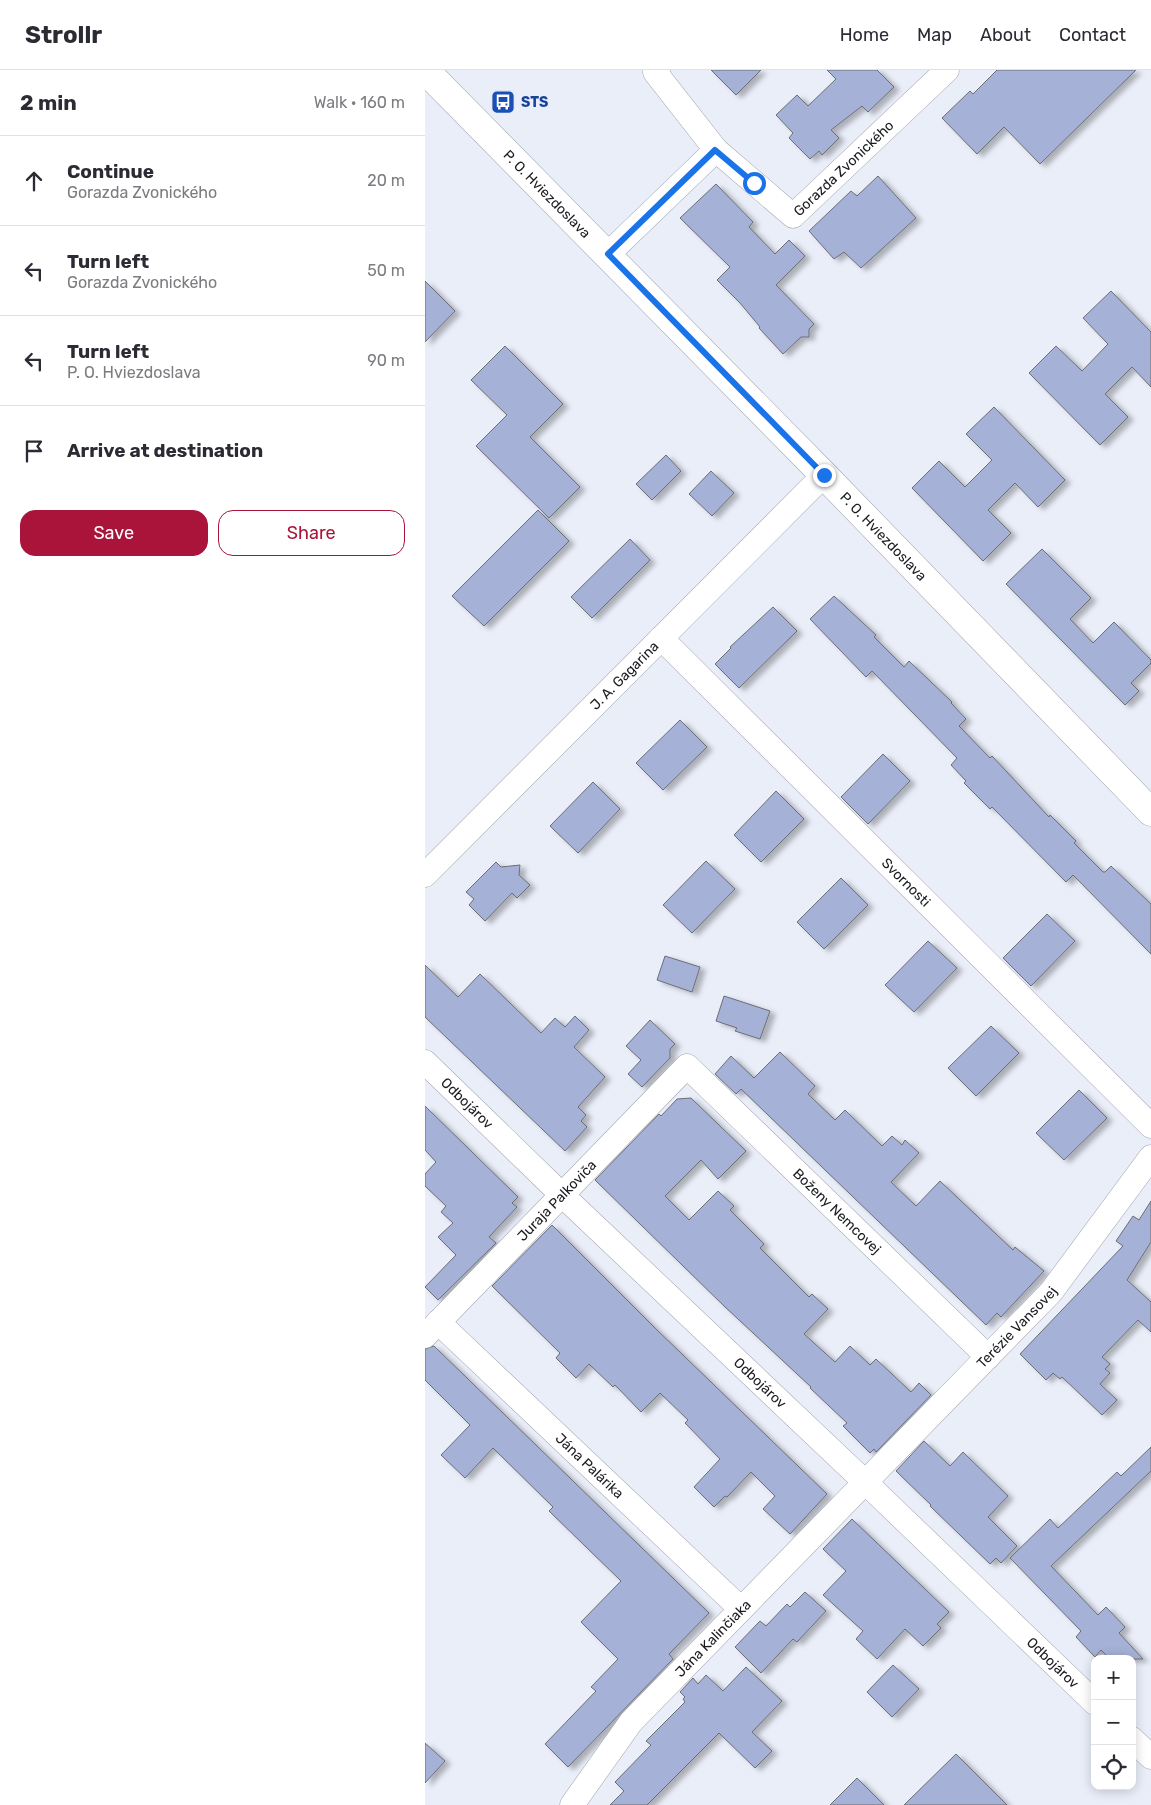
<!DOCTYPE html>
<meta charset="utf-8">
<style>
body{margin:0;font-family:Rubik,sans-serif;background:#f7f7f7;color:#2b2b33}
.controls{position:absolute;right:15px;bottom:15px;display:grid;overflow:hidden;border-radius:10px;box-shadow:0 2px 12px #0003}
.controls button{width:45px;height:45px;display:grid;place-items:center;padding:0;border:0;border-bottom:1px solid #e1e1e2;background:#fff;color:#2b2b33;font:25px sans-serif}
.stop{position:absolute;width:15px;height:15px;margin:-11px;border:4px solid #1a73e8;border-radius:50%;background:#fff}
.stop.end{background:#1a73e8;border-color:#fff;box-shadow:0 1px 5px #0008}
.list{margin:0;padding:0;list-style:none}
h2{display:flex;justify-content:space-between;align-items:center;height:65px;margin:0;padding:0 20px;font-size:21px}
h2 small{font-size:16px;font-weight:400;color:#7c7c81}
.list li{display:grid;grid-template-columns:32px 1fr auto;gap:15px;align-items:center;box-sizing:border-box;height:90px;padding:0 20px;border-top:1px solid #e1e1e2}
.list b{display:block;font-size:19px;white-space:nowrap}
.list p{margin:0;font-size:16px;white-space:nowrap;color:#7c7c81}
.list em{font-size:16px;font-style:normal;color:#7c7c81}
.actions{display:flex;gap:10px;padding:15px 20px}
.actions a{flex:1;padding:11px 0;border:1px solid #aa143a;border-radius:15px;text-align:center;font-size:18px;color:#aa143a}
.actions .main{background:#aa143a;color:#fff}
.icon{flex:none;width:28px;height:28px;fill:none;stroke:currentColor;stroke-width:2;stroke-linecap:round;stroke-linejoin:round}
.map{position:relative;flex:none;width:726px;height:1735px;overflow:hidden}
header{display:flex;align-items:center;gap:30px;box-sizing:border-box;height:70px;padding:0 25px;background:#fff;border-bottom:1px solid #e1e1e2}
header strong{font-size:24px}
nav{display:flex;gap:28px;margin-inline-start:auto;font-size:18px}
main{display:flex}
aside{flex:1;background:#fff}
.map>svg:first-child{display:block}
.building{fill:#a5b1d6;stroke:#6b6e77;filter:url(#shadow)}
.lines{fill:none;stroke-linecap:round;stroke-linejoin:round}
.street-casing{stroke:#a1a4ae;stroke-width:25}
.secondary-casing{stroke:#a1a4ae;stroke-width:29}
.street{stroke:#fff;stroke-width:24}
.secondary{stroke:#fff;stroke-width:28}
.route{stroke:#1a73e8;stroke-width:6}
.labels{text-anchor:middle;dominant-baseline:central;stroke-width:4;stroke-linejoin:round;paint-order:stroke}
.transit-label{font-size:14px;font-weight:bold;fill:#164399;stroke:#eaeef9;text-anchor:start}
.street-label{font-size:14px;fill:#1b1c20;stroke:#eaeef9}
</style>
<header>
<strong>Strollr</strong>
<nav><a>Home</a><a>Map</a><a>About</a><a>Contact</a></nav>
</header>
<main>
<aside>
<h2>2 min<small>Walk · 160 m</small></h2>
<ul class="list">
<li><svg class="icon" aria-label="ahead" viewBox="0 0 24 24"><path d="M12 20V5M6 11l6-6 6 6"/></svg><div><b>Continue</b><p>Gorazda Zvonického</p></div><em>20 m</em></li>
<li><svg class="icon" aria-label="left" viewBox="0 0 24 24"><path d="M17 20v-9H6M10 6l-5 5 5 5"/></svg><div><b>Turn left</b><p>Gorazda Zvonického</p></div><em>50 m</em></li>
<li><svg class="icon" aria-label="left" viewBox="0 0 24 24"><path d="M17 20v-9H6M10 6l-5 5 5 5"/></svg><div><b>Turn left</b><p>P. O. Hviezdoslava</p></div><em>90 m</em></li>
<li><svg class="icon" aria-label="arrive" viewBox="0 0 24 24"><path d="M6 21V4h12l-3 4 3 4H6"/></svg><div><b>Arrive at destination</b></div></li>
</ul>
<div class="actions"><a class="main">Save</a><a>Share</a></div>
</aside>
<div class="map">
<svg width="726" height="1735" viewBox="0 0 726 1735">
<defs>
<filter id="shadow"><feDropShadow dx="5.5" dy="3" stdDeviation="2.5" flood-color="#0004"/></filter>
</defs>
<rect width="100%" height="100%" fill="#eaeef9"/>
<g class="building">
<path d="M286 0H336L311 25Z"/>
<path d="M402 0H452L469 17 443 42 437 36 406 60 414 68 397 85 394 81 385 89 364 68 368 63 351 45 372 25 383 36 411 9Z"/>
<path d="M572 0H711L615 94 579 57 552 84 517 48 545 21 548 24Z"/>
<path d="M453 106 491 148 436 198 419 182 409 189 384 161 426 121 432 126Z"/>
<path d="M291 114 328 152 324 157 350 184 364 170 380 186 351 215 389 254 384 259V267H376L358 284 334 258 335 257 315 233 292 210 305 197 255 148Z"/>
<path d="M0 211 30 241 0 272Z"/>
<path d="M686 221 726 262V317L707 297 680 324 703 347 675 375 604 303 631 276 657 301 683 274 658 248Z"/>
<path d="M80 276 138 334 105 367 155 417 124 448 51 376 82 345 46 310Z"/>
<path d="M569 337 640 410 613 437 590 413 563 440 586 463 558 491 487 418 514 391 540 417 567 390 541 364Z"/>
<path d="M241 385 256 401 227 430 211 414Z"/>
<path d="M286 401 309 423 287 446 264 424Z"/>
<path d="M113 440 144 471 59 556 27 526Z"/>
<path d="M205 469 225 490 167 548 146 527Z"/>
<path d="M617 479 666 528 645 549 668 573 689 552 726 590V593L706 613 714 621 700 635 581 514Z"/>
<path d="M409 526 451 565 449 567 479 597 484 591 527 632 526 633 541 649 534 656 565 688 567 686 624 747 625 745 651 771 649 773 678 802H680L686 796 726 834V884L648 805 641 812 567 737 565 739 539 713 541 711 526 695 532 688 447 601 441 607 385 549Z"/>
<path d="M348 537 372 561 314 618 290 594 306 578 305 577Z"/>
<path d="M255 650 282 677 238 720 211 693Z"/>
<path d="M458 684 485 711 443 754 416 727Z"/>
<path d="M168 712 195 739 153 783 125 756Z"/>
<path d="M351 721 379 749 336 792 309 765Z"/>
<path d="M281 791 310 819 267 863 238 835Z"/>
<path d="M71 792 76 797 95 795 94 805 105 815 92 828 87 823 60 851 44 835 49 829 41 822Z"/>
<path d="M416 808 443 835 399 879 372 852Z"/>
<path d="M622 844 650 871 606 916 578 888Z"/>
<path d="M503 871 532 898 489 942 460 915Z"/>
<path d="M240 886 275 897 267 922 232 910Z"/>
<path d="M0 895 33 927 55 904 116 963 130 948 140 957 150 946 164 960 149 977 180 1007 153 1037 161 1045 156 1051 162 1057 140 1081 0 947Z"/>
<path d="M299 926 345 941 335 969 310 961 312 958 291 951Z"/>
<path d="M225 950 250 974 245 979V988L217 1017 203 1004 216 990 201 976Z"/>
<path d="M566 956 594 983 551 1026 523 998Z"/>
<path d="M355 982 390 1016 383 1024 410 1050 420 1040 457 1076 467 1066 477 1075 480 1070 494 1083 466 1112 491 1136 515 1111 588 1180 590 1177 619 1201 576 1247 572 1243 561 1255 316 1019 311 1024 290 1004 306 986 329 1008Z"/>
<path d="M654 1020 682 1048 639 1090 611 1063Z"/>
<path d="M266 1028 321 1081 293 1109 276 1090 240 1126 264 1150 293 1121 309 1136 305 1140 339 1174 335 1178 384 1227 387 1224 403 1239 379 1264 410 1292 425 1276 445 1295 451 1289 486 1322 494 1313 506 1325 451 1382 449 1379 445 1383 418 1356 422 1353 385 1318 386 1317 299 1236 170 1110 234 1044 236 1046 252 1029Z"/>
<path d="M0 1036 93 1127 87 1133 92 1137 64 1167 71 1173 13 1230 0 1217 31 1185 13 1167 28 1153 16 1142 21 1136 0 1116V1104L11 1092 0 1080Z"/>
<path d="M726 1131V1172L702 1210 726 1232V1262L713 1250 677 1287 685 1294 680 1299 685 1303 675 1314 692 1330 677 1345 637 1307 635 1309 628 1303 621 1310 595 1284 698 1176 691 1171 708 1146 714 1150Z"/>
<path d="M127 1155 230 1258 402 1424 365 1464 338 1439 350 1426 326 1402 302 1427 300 1426 289 1437 269 1417 295 1389 260 1353 263 1350 235 1323 216 1342 190 1315 188 1317 164 1294 151 1308 131 1288 135 1283 67 1216Z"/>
<path d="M9 1276 284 1543 244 1584 248 1589 143 1697 120 1674 171 1621 166 1617 193 1589 156 1552 196 1511 124 1441 128 1437 68 1378 40 1408 16 1385 45 1355 0 1310V1279Z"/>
<path d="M499 1371 525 1396 538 1382 583 1426 563 1447 592 1476 576 1493 571 1488 565 1494 505 1436 506 1435 471 1401Z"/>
<path d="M726 1377V1401L626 1496 673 1545 681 1537 700 1557 694 1563 718 1589H685L676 1580 670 1587 651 1567 656 1561 585 1488 625 1449 633 1458 692 1402 696 1406Z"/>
<path d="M427 1449 524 1542 512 1554 516 1558 498 1576 480 1559 452 1589 431 1569 438 1561 398 1525 421 1501 398 1479Z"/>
<path d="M380 1522 401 1541 372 1572 368 1569 336 1603 310 1577 335 1551 341 1556 362 1534 365 1537Z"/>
<path d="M468 1595 494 1619 467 1647 442 1622Z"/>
<path d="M321 1597 357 1631 327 1662 347 1681 330 1698 294 1663 222 1735H185L199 1721 190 1712 226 1675 221 1671 260 1632 258 1629 260 1627 255 1622 268 1608 273 1614 281 1605 298 1621Z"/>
<path d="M0 1673 20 1691 0 1713Z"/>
<path d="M531 1684 582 1735H479Z"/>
<path d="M432 1708 459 1735H405Z"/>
</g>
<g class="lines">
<g class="street-casing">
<g id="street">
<path id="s1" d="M291 80 368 146 522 0"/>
<path d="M183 184 291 80 230 2 233 0"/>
<path id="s2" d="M236 568 726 1056"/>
<path id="s3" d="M0 805 399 405"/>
<path id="s4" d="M0 992 136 1124 440 1412 670 1633"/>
<path id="s5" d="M13 1252 316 1539"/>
<path id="s6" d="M0 1266 262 996 563 1287"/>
<path d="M707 1669 726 1687"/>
<path id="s7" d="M147 1735 206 1652 626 1222 726 1087"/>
</g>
</g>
<g class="secondary-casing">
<g id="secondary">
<path id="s8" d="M0 0 399 405 726 742"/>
</g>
</g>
<use href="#street" class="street"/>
<use href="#secondary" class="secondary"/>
</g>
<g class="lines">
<path class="route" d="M329 113 290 80 183 184 399 405"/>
</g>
<defs>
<g id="bus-square" transform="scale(1.25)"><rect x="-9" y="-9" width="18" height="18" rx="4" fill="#1a4fb4" stroke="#eaeef9"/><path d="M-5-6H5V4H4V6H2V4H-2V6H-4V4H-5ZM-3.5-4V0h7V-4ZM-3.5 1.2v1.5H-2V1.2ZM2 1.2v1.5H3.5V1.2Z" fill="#fff"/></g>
</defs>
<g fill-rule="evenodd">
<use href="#bus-square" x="78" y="32"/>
</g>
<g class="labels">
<g class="transit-label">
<text x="96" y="32">STS</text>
</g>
<g class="street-label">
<text stroke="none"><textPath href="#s1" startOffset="171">Gorazda Zvonického</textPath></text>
<text stroke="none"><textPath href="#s8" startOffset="174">P. O. Hviezdoslava</textPath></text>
<text stroke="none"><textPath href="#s8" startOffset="654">P. O. Hviezdoslava</textPath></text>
<text stroke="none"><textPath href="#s3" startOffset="282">J. A. Gagarina</textPath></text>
<text stroke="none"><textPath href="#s2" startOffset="346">Svornosti</textPath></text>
<text stroke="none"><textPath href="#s4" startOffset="59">Odbojárov</textPath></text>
<text stroke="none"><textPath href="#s6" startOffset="189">Juraja Palkoviča</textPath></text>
<text stroke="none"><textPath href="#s6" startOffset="585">Boženy Nemcovej</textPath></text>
<text stroke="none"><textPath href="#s7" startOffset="654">Terézie Vansovej</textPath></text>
<text stroke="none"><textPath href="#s4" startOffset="464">Odbojárov</textPath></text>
<text stroke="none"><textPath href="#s5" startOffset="209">Jána Palárika</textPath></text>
<text stroke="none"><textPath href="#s7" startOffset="219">Jána Kalinčiaka</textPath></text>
<text stroke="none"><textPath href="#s4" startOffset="869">Odbojárov</textPath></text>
</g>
</g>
</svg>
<div class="controls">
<button>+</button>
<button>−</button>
<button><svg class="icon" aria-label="locate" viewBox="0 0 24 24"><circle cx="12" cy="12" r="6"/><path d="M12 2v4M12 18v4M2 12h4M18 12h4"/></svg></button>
</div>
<div class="stop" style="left:329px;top:113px"></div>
<div class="stop end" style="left:399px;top:405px"></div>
</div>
</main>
